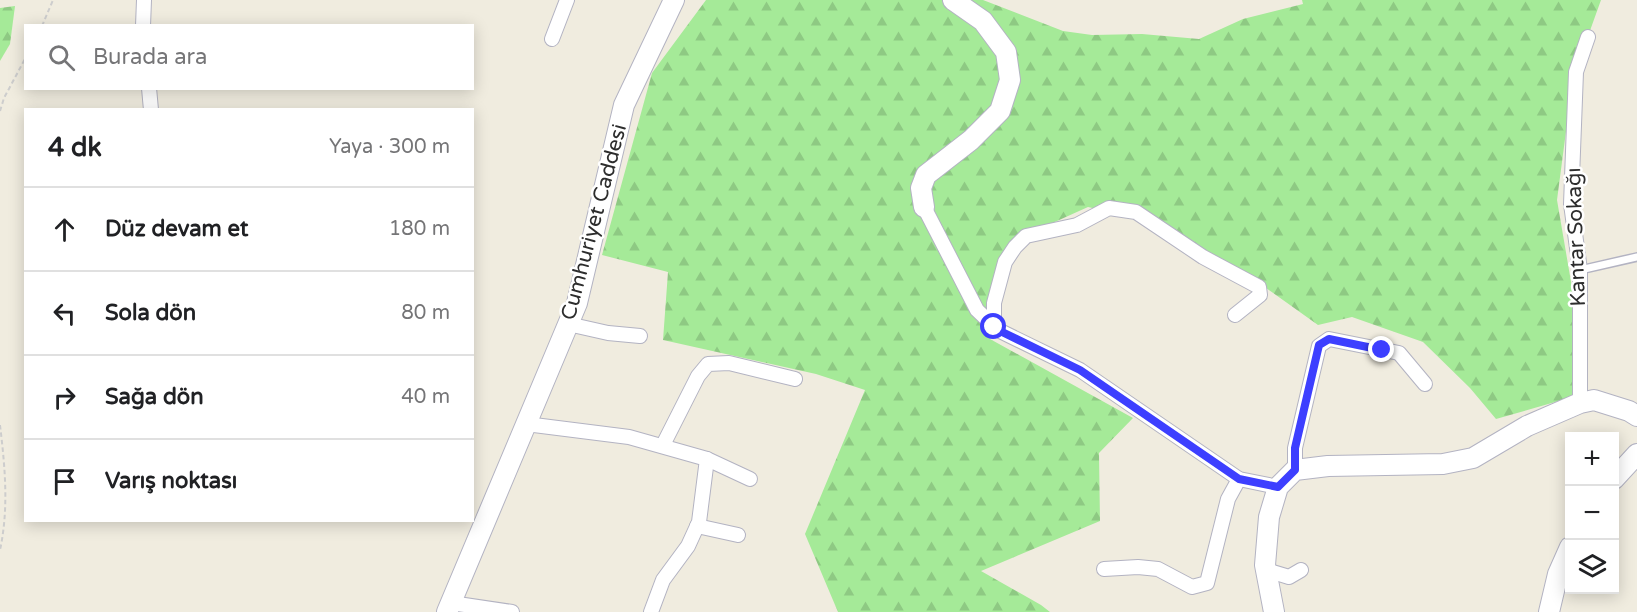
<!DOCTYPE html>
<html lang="tr">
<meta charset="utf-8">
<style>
body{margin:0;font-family:"Varela Round",sans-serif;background:#f2f2f2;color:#202124}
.controls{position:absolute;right:18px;bottom:18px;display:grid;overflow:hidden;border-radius:0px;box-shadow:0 3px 15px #0003}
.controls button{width:54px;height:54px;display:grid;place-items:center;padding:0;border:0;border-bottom:2px solid #e0e0e0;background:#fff;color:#202124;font:30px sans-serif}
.stop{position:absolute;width:18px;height:18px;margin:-14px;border:4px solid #3d3fff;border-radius:50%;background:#fff}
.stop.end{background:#3d3fff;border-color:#fff;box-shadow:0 2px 6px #0008}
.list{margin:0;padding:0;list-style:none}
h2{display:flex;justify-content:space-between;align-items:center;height:78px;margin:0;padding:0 24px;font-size:26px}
h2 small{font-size:20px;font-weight:400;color:#757577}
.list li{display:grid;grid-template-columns:39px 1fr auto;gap:18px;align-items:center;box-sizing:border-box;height:84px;padding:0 24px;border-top:2px solid #e0e0e0}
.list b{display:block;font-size:22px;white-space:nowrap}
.list em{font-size:20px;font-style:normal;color:#757577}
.icon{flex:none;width:33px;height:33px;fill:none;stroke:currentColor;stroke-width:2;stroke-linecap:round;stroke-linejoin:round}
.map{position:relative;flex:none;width:1637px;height:612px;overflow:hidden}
.search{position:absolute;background:#fff;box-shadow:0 3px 15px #0003;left:24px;top:24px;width:450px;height:66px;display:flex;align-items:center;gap:15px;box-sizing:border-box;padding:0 21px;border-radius:0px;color:#757577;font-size:22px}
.panel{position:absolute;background:#fff;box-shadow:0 3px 15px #0003;left:24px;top:108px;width:450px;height:414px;border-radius:0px}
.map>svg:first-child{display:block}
.forest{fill:url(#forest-firs)}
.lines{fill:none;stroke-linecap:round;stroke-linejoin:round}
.lane-casing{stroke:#b3b3c2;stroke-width:10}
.street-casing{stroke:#b3b3c2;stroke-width:16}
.secondary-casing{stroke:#b3b3c2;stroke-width:22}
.path{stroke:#cdcdcd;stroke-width:2;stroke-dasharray:4.5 3;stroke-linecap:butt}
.lane{stroke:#fff;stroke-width:7}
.street{stroke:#fff;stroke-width:14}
.secondary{stroke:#fff;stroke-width:20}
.route{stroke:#3d3fff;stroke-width:8}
.labels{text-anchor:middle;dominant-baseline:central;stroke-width:5;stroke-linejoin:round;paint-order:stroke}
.street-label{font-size:21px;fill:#2d2d2d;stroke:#fff}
</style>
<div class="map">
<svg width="1637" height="612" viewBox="0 0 1637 612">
<defs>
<pattern id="forest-firs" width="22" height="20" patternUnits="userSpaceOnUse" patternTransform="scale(1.5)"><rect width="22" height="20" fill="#a5ea98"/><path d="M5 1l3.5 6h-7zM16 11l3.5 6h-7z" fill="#8ec983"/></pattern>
</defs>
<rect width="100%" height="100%" fill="#f0ecdf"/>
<g class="forest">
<path d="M706 0H983L1063 31 1092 35 1142 34 1199 39 1243 19 1303 4 1302 0H1601L1573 78 1557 200 1575 305 1576 396 1496 419 1470 388 1423 342 1352 317 1318 325 1262 285 1138 218 1088 207 1017 239 990 339 1133 418 1099 453 1100 521 981 571 1041 605 1050 612H838L805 534 865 390 816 374 663 340 668 272 602 255 652 73Z"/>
<path d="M15 6 10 44 0 61V8Z"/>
</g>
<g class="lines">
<g class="lane-casing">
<path id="lane" d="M1580 270 1637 257"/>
</g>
<g class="street-casing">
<g id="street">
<path d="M143 26 144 0"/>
<path d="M552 39 567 0"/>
<path d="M149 88 151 110"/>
<path d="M924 207 977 310 998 330 1080 370 1239 479 1278 487"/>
<path d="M568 324 608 333 640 336"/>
<path d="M994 326V303L1005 262 1015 247 1026 236 1077 225 1109 208 1136 212 1203 257 1259 287 1260 295 1235 315"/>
<path d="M1580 403V270L1571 204 1576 72 1588 37"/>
<path d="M526 424 629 437 707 459 750 479"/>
<path d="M663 445 698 376 708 364 729 363 795 379"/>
<path d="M1295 470V448L1319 346 1329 339 1399 353 1425 384"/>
<path d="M697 526 738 535"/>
<path d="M1104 569 1138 567 1158 569 1192 587 1207 583 1228 499 1239 479"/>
<path d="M1266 570 1289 577 1301 570"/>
<path d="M451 603 512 612"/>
<path d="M651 612 663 580 688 546 699 522 707 459"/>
</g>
</g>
<g class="secondary-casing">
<g id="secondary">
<path d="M924 207 921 188 926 175 971 140 1000 111 1010 80 1006 52 983 21 953 0"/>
<path d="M1614 479 1637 454"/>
<path d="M447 612 577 303 624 105 674 0"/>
<path d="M1274 612 1265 565 1269 517 1278 487 1295 470 1328 466 1443 464 1473 458 1527 426 1580 403 1594 400 1629 411 1637 416"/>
<path d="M1549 612 1558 574 1570 547"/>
</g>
</g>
<g class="path">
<path d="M42 26 53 0"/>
<path d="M0 111 4 98 26 57"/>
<path d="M0 425C5 467 9 508 0 550"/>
</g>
<use href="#lane" class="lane"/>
<use href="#street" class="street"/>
<use href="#secondary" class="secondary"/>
</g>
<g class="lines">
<path class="route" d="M994 327 998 330 1080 370 1239 479 1278 487 1295 470V448L1319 345 1329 339 1382 350"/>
</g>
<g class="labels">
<g class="street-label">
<text transform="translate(594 222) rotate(-75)">Cumhuriyet Caddesi</text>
<text transform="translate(1576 237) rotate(-92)">Kantar Sokağı</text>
</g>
</g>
</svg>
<div class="controls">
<button>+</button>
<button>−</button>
<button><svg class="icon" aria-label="layers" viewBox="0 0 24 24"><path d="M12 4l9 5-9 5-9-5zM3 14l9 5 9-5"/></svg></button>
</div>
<div class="stop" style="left:994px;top:327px"></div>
<div class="stop end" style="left:1382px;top:350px"></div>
<div class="search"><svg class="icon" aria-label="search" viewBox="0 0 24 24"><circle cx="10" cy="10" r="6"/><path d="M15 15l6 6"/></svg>Burada ara</div>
<section class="panel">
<h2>4 dk<small>Yaya · 300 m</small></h2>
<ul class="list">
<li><svg class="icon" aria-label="ahead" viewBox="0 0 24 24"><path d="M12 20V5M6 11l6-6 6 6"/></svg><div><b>Düz devam et</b></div><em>180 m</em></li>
<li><svg class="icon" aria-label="left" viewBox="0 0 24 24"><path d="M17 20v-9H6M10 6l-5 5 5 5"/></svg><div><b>Sola dön</b></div><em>80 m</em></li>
<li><svg class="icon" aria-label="right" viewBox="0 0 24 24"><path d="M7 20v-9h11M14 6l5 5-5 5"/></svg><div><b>Sağa dön</b></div><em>40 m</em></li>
<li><svg class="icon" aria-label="arrive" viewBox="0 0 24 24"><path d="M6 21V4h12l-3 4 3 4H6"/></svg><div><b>Varış noktası</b></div></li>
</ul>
</section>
</div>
